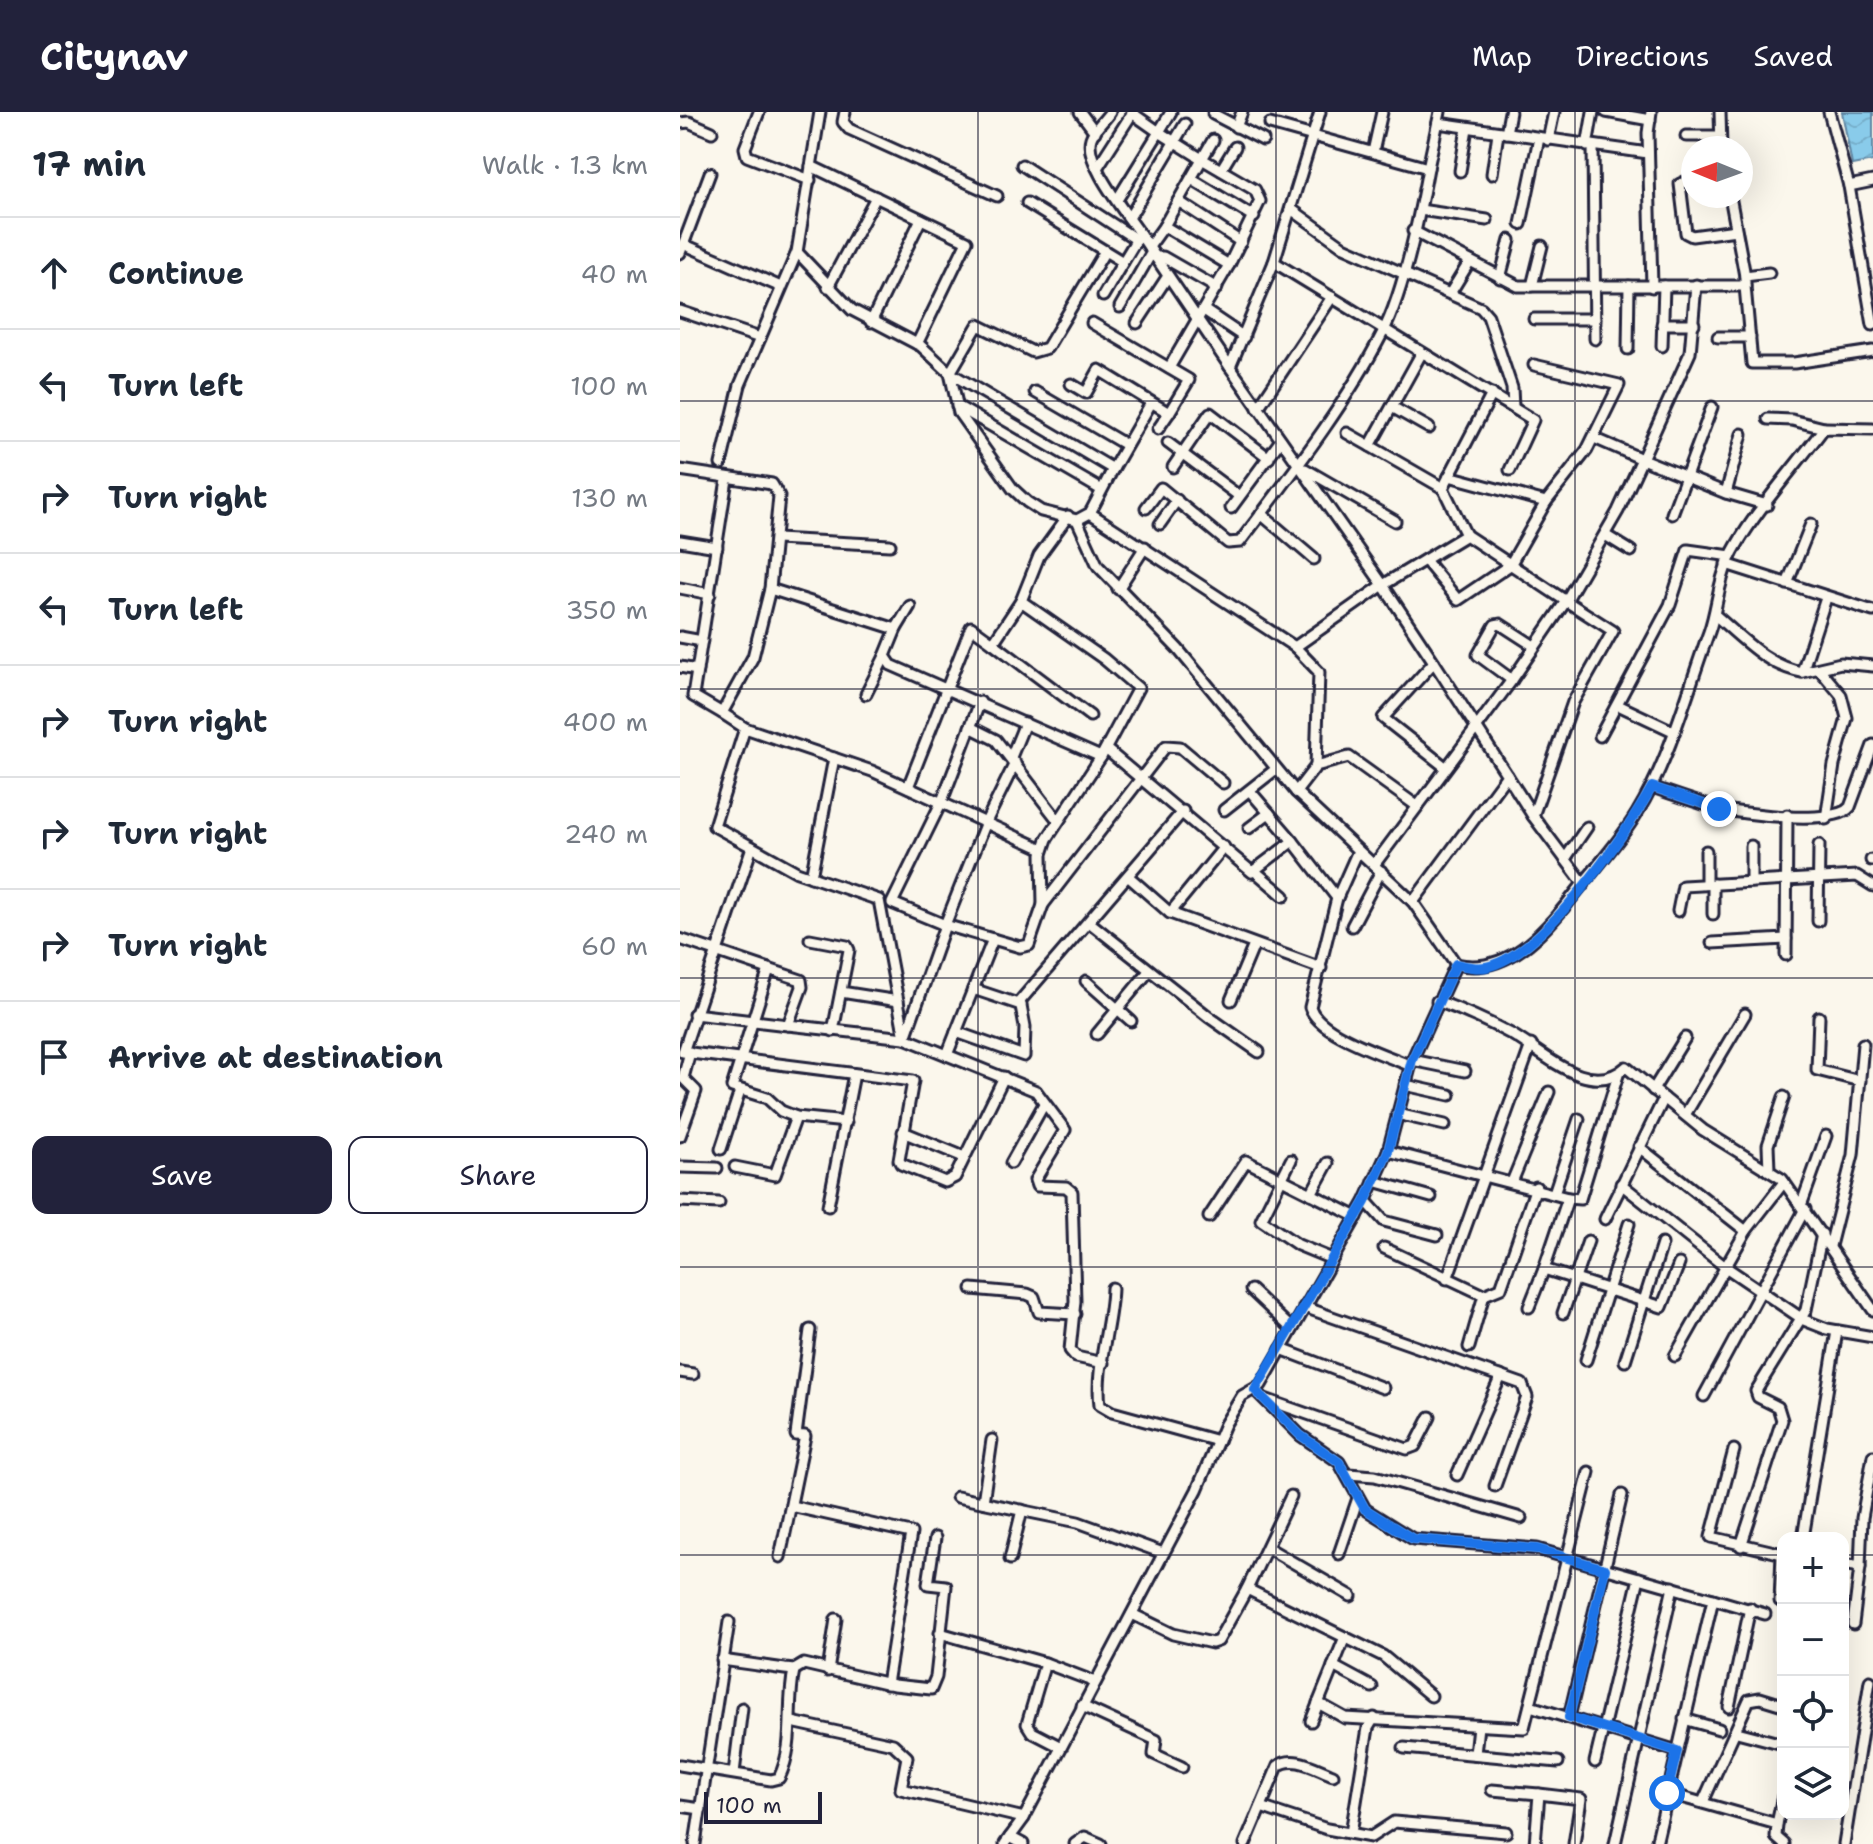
<!DOCTYPE html>
<meta charset="utf-8">
<style>
body{margin:0;font-family:"Shantell Sans",sans-serif;background:#f6f6f7;color:#1f2937}
.controls{position:absolute;right:24px;bottom:24px;display:grid;overflow:hidden;border-radius:16px;box-shadow:0 8px 32px #0002}
.controls button{width:72px;height:72px;display:grid;place-items:center;padding:0;border:0;border-bottom:2px solid #e0e1e3;background:#fff;color:#1f2937;font:40px sans-serif}
.compass{position:absolute;left:1001px;top:24px;width:72px;height:72px;border-radius:50%;background:#fff;box-shadow:0 8px 32px #0002;rotate:271deg}
.scale{position:absolute;left:24px;bottom:20px;width:118px;box-sizing:border-box;padding-left:8px;border:4px solid #22223b;border-top:0;font-size:22px;line-height:28px;white-space:nowrap;color:#22223b;-webkit-text-stroke:6px #fbf7ec;paint-order:stroke}
.stop{position:absolute;width:24px;height:24px;margin:-18px;border:6px solid #1a73e8;border-radius:50%;background:#fff}
.stop.end{background:#1a73e8;border-color:#fff;box-shadow:0 2px 8px #0008}
.list{margin:0;padding:0;list-style:none}
h2{display:flex;justify-content:space-between;align-items:center;height:104px;margin:0;padding:0 32px;font-size:34px}
h2 small{font-size:26px;font-weight:400;color:#747a83}
.list li{display:grid;grid-template-columns:52px 1fr auto;gap:24px;align-items:center;box-sizing:border-box;height:112px;padding:0 32px;border-top:2px solid #e0e1e3}
.list b{display:block;font-size:30px;white-space:nowrap}
.list em{font-size:26px;font-style:normal;color:#747a83}
.actions{display:flex;gap:16px;padding:24px 32px}
.actions a{flex:1;padding:18px 0;border:2px solid #22223b;border-radius:16px;text-align:center;font-size:28px;color:#22223b}
.actions .main{background:#22223b;color:#fff}
.icon{flex:none;width:44px;height:44px;fill:none;stroke:currentColor;stroke-width:2;stroke-linecap:round;stroke-linejoin:round}
.map{position:relative;flex:none;width:1193px;height:1732px;overflow:hidden}
header{display:flex;align-items:center;gap:48px;box-sizing:border-box;height:112px;padding:0 40px;background:#22223b;color:#fff}
header strong{font-size:38px}
nav{display:flex;gap:44px;margin-inline-start:auto;font-size:28px}
main{display:flex}
aside{flex:1;background:#fff}
.map>svg:first-child{display:block}
.water{fill:url(#water-waves);stroke:#6087a4;stroke-width:2}
.lines{fill:none;stroke-linecap:round;stroke-linejoin:round}
.minor-casing{stroke:#22223b;stroke-width:15}
.minor{stroke:#fbf7ec;stroke-width:9}
.route{stroke:#1a73e8;stroke-width:10}
.grid{fill:none;stroke:#22223b;stroke-width:2;stroke-opacity:0.55}
</style>
<header>
<strong>Citynav</strong>
<nav><a>Map</a><a>Directions</a><a>Saved</a></nav>
</header>
<main>
<aside>
<h2>17 min<small>Walk · 1.3 km</small></h2>
<ul class="list">
<li><svg class="icon" aria-label="ahead" viewBox="0 0 24 24"><path d="M12 20V5M6 11l6-6 6 6"/></svg><div><b>Continue</b></div><em>40 m</em></li>
<li><svg class="icon" aria-label="left" viewBox="0 0 24 24"><path d="M17 20v-9H6M10 6l-5 5 5 5"/></svg><div><b>Turn left</b></div><em>100 m</em></li>
<li><svg class="icon" aria-label="right" viewBox="0 0 24 24"><path d="M7 20v-9h11M14 6l5 5-5 5"/></svg><div><b>Turn right</b></div><em>130 m</em></li>
<li><svg class="icon" aria-label="left" viewBox="0 0 24 24"><path d="M17 20v-9H6M10 6l-5 5 5 5"/></svg><div><b>Turn left</b></div><em>350 m</em></li>
<li><svg class="icon" aria-label="right" viewBox="0 0 24 24"><path d="M7 20v-9h11M14 6l5 5-5 5"/></svg><div><b>Turn right</b></div><em>400 m</em></li>
<li><svg class="icon" aria-label="right" viewBox="0 0 24 24"><path d="M7 20v-9h11M14 6l5 5-5 5"/></svg><div><b>Turn right</b></div><em>240 m</em></li>
<li><svg class="icon" aria-label="right" viewBox="0 0 24 24"><path d="M7 20v-9h11M14 6l5 5-5 5"/></svg><div><b>Turn right</b></div><em>60 m</em></li>
<li><svg class="icon" aria-label="arrive" viewBox="0 0 24 24"><path d="M6 21V4h12l-3 4 3 4H6"/></svg><div><b>Arrive at destination</b></div></li>
</ul>
<div class="actions"><a class="main">Save</a><a>Share</a></div>
</aside>
<div class="map">
<svg width="1193" height="1732" viewBox="0 0 1193 1732">
<defs>
<pattern id="water-waves" width="16" height="10" patternUnits="userSpaceOnUse" patternTransform="scale(2)"><rect width="16" height="10" fill="#89cbea"/><path d="M0 5q4-4 8 0t8 0" fill="none" stroke="#76aeca"/></pattern>
</defs>
<rect width="100%" height="100%" fill="#fbf7ec"/>
<filter id="ink" filterUnits="userSpaceOnUse"><feTurbulence type="fractalNoise" baseFrequency=".0125" numOctaves="2"/><feDisplacementMap in="SourceGraphic" scale="16" xChannelSelector="R" yChannelSelector="G"/><feConvolveMatrix kernelMatrix="1 2 1 2 8 2 1 2 1" color-interpolation-filters="sRGB"/></filter>
<g filter="url(#ink)">
<path class="water" d="M1162 0H1193V49L1172 53Z"/>
<g class="lines">
<g class="minor-casing">
<g id="minor">
<path d="M79 0 65 36 67 44 130 68"/>
<path d="M165 0 163 10 169 17 317 84"/>
<path d="M400 0 415 20"/>
<path d="M640 0 594 150 550 255 703 473 786 423 763 376 812 282"/>
<path d="M926 0 970 8"/>
<path d="M971 0 968 21 972 175"/>
<path d="M1040 0 1041 36"/>
<path d="M1149 0 1169 74 1193 213"/>
<path d="M452 1 479 20 491 0"/>
<path d="M533 2 583 28"/>
<path d="M0 11 9 10 32 20"/>
<path d="M758 11 968 41"/>
<path d="M556 15 562 0"/>
<path d="M826 21 830 0"/>
<path d="M1006 24H1040"/>
<path d="M533 28 522 47 575 78 580 89 549 153"/>
<path d="M868 28 874 0"/>
<path d="M907 34 913 0"/>
<path d="M913 34 915 227"/>
<path d="M693 40 702 0"/>
<path d="M342 53 457 128"/>
<path d="M131 54 287 129 237 232"/>
<path d="M417 56 453 0"/>
<path d="M748 56 760 0"/>
<path d="M541 58 555 35"/>
<path d="M780 59 787 16"/>
<path d="M812 62 818 21"/>
<path d="M1013 66 1000 72 1006 121 1012 124 1056 118"/>
<path d="M511 67 574 105"/>
<path d="M1169 74 1193 69"/>
<path d="M1050 84 1065 164"/>
<path d="M437 88 479 20 522 47 484 114"/>
<path d="M498 89 561 130"/>
<path d="M347 91 425 139"/>
<path d="M611 97 664 135 801 196 808 204 832 276 833 295"/>
<path d="M740 98 807 108"/>
<path d="M449 106 505 12"/>
<path d="M841 112 859 26"/>
<path d="M733 119 838 174H1065V164L1089 161"/>
<path d="M460 122 550 255"/>
<path d="M3 132 101 175"/>
<path d="M469 135 484 114 549 153 489 256"/>
<path d="M117 140 172 198 241 234 270 261 279 301 333 377 347 390 361 399 397 408 418 454 498 537 616 680 733 790 776 852"/>
<path d="M0 141 30 61"/>
<path d="M475 145H483L537 176"/>
<path d="M594 150 853 308 830 358"/>
<path d="M820 166 830 128"/>
<path d="M1016 173 1010 241 962 347 1046 381 1087 393"/>
<path d="M852 174 862 134"/>
<path d="M1065 174 1072 251H1114L1193 239"/>
<path d="M148 175 196 85"/>
<path d="M771 180 790 149"/>
<path d="M423 184 443 150"/>
<path d="M440 195 472 140"/>
<path d="M524 198 564 225"/>
<path d="M0 199 80 226"/>
<path d="M854 207H915"/>
<path d="M191 210 241 107"/>
<path d="M457 211 488 164"/>
<path d="M982 212H1014"/>
<path d="M1038 225H1070"/>
<path d="M982 234 984 174"/>
<path d="M948 237 949 174"/>
<path d="M741 242 690 334 763 376"/>
<path d="M391 272 406 281 419 258 489 301 509 268 412 211"/>
<path d="M355 280 446 333"/>
<path d="M277 294 420 377"/>
<path d="M712 295 749 316"/>
<path d="M578 296 652 185"/>
<path d="M1088 307 1112 308 1144 316"/>
<path d="M478 317 489 301"/>
<path d="M667 321 690 334"/>
<path d="M488 331 559 384"/>
<path d="M41 352 60 273 117 140 140 0"/>
<path d="M493 355 530 301 589 346"/>
<path d="M433 357 471 291"/>
<path d="M625 357 715 409"/>
<path d="M0 358 92 372 99 384 90 477 73 545 42 601 13 584 47 367"/>
<path d="M769 364 866 390"/>
<path d="M1046 381 1062 322"/>
<path d="M466 396 481 376 548 431 560 430C610 364 664 296 702 222 723 183 740 100 748 56L590 12"/>
<path d="M551 396 601 328"/>
<path d="M410 401 615 535"/>
<path d="M581 402 634 447"/>
<path d="M992 402 1032 295"/>
<path d="M397 408 410 401 433 357 270 261 298 213 353 240 367 236 425 139 443 150 460 122C447 102 403 50 411 26 414 17 425 8 430 0"/>
<path d="M480 412 497 388"/>
<path d="M925 423 951 439"/>
<path d="M96 427 210 433"/>
<path d="M0 429 37 435"/>
<path d="M745 448 778 488 830 453 866 390 907 338 939 273 854 253"/>
<path d="M1046 452 1193 499"/>
<path d="M1107 472 1131 412"/>
<path d="M0 476 30 482"/>
<path d="M90 477 216 517 205 544 211 553 421 645 458 576 424 547 341 489 359 444 388 404"/>
<path d="M438 477 465 435"/>
<path d="M1035 503C1061 525 1087 554 1122 560L1146 486"/>
<path d="M216 517 230 494"/>
<path d="M0 525 22 529"/>
<path d="M313 531 410 604"/>
<path d="M0 555 17 558"/>
<path d="M1140 558 1161 583 1167 606 1154 653 1146 707"/>
<path d="M1122 560 1161 551 1193 554"/>
<path d="M832 568 798 543 815 513 820 512 854 534"/>
<path d="M186 582 205 544"/>
<path d="M300 590 262 689 212 791 265 813 306 710 335 651"/>
<path d="M938 593 993 619"/>
<path d="M42 601 65 616 192 659 363 737"/>
<path d="M290 615 316 628 377 707"/>
<path d="M65 616 34 714 117 760 199 788 225 926 265 813 340 835 349 833 363 793 362 742 367 727 421 645"/>
<path d="M920 624 990 493 1008 438 1051 444"/>
<path d="M427 638 572 760 613 729 570 679"/>
<path d="M331 645 345 611"/>
<path d="M636 654 639 560 615 535 703 473 754 550"/>
<path d="M827 663 853 704 904 772"/>
<path d="M228 675 291 515 313 531 341 489"/>
<path d="M972 675C993 682 1015 690 1037 696 1061 702 1155 714 1170 695L1193 633"/>
<path d="M616 680 636 654 669 645 737 694"/>
<path d="M544 698 596 657"/>
<path d="M853 704 893 590 933 519 886 489 938 399 962 347 914 326"/>
<path d="M569 716 589 701"/>
<path d="M613 729 657 786"/>
<path d="M1071 734V770"/>
<path d="M72 735 3 940 233 969 219 1048 221 1052 265 1070 275 1065 324 965"/>
<path d="M1026 739V772"/>
<path d="M677 741 657 786 630 895C638 922 706 943 731 954"/>
<path d="M885 747 907 715"/>
<path d="M1191 748H1193"/>
<path d="M694 753 832 568 886 489 786 423"/>
<path d="M576 760 604 784"/>
<path d="M131 765 154 646"/>
<path d="M449 765 490 801 641 856"/>
<path d="M733 790 827 663 754 550 703 606 764 654"/>
<path d="M363 793 486 634 500 635 543 671"/>
<path d="M998 799 1003 774 1177 764 1193 774"/>
<path d="M490 801 544 735"/>
<path d="M1033 802V772"/>
<path d="M1138 809 1139 733"/>
<path d="M409 810 529 905 579 940"/>
<path d="M672 814 701 759"/>
<path d="M0 827 121 868 122 875 108 913 225 926 356 979 385 1018 355 1068 357 1074 386 1075 392 1080 395 1189 390 1238 396 1245 423 1251"/>
<path d="M130 827 167 834 169 838 153 919"/>
<path d="M1032 831 1106 827"/>
<path d="M1106 843 1107 703"/>
<path d="M89 857 52 975 87 986 101 999 116 1005 166 1010"/>
<path d="M406 869 451 909"/>
<path d="M293 877 341 893"/>
<path d="M161 880 218 889"/>
<path d="M551 888 574 833"/>
<path d="M757 889C782 898 807 909 831 922 863 940 910 988 946 955L1023 1018 1102 1067 1193 1198"/>
<path d="M14 902 108 913"/>
<path d="M1139 905 1137 958 1180 969"/>
<path d="M276 920 344 944 345 915 340 889 503 699"/>
<path d="M417 922 469 859"/>
<path d="M267 943 313 827"/>
<path d="M732 948 785 959"/>
<path d="M938 963 900 1087 888 1086 864 1157 982 1195 999 1152"/>
<path d="M725 973 770 983"/>
<path d="M973 978 1005 926"/>
<path d="M717 1002 765 1013"/>
<path d="M1005 1003 1065 902"/>
<path d="M223 1020 284 1045"/>
<path d="M0 1024 16 979 3 966 10 940"/>
<path d="M959 1035 1066 1119"/>
<path d="M41 1037 60 979"/>
<path d="M708 1039 888 1086"/>
<path d="M611 1048 581 1108 618 1133 652 1147"/>
<path d="M331 1051 364 992"/>
<path d="M0 1055 37 1056"/>
<path d="M55 1055 95 1063 116 1005"/>
<path d="M1089 1058 1088 1033 1104 985"/>
<path d="M694 1069 751 1085"/>
<path d="M832 1070 869 980"/>
<path d="M941 1072 1044 1154 1124 1208 1147 1217 1193 1225"/>
<path d="M874 1081 899 1007"/>
<path d="M631 1082 648 1051"/>
<path d="M0 1089 39 1091"/>
<path d="M686 1089 704 1109 757 1123"/>
<path d="M1122 1091 1146 1024"/>
<path d="M148 1094 174 962"/>
<path d="M529 1105 566 1049 677 1105"/>
<path d="M925 1107 984 986"/>
<path d="M1150 1134 1173 1043 1183 932"/>
<path d="M704 1136 804 1183 789 1235"/>
<path d="M767 1167 851 933"/>
<path d="M432 1176C431 1214 415 1255 420 1293L432 1300 538 1329"/>
<path d="M292 1177 347 1182 354 1185 359 1200 395 1202"/>
<path d="M571 1178 612 1217"/>
<path d="M804 1183 821 1176 856 1075"/>
<path d="M624 1195 842 1272 847 1285 815 1374"/>
<path d="M849 1195 864 1157"/>
<path d="M883 1201 908 1129"/>
<path d="M601 1237 703 1276"/>
<path d="M995 1244 1066 1119 1104 1070"/>
<path d="M906 1248 949 1112"/>
<path d="M945 1249 982 1132"/>
<path d="M0 1260 13 1262"/>
<path d="M575 1278 620 1323 659 1350 685 1397 733 1427 857 1437 1033 1487 976 1732"/>
<path d="M1024 1284 1125 1097"/>
<path d="M585 1287 727 1337 735 1334 750 1305"/>
<path d="M1054 1338 1031 1425 1103 1442"/>
<path d="M668 1362 695 1364 841 1406"/>
<path d="M777 1363 821 1264"/>
<path d="M277 1385 398 1410 483 1441"/>
<path d="M303 1390 312 1328"/>
<path d="M111 1394 231 1421 207 1572"/>
<path d="M1123 1426 1157 1219"/>
<path d="M1061 1434 1102 1308 1098 1295 1078 1285 1076 1279 1126 1198 1142 1122"/>
<path d="M588 1436 671 1484"/>
<path d="M659 1442 677 1389"/>
<path d="M100 1445 125 1324 116 1323 130 1218"/>
<path d="M330 1447 342 1398"/>
<path d="M1163 1452 1180 1455 1182 1406 1193 1344"/>
<path d="M567 1477 611 1384"/>
<path d="M1033 1487 1085 1502"/>
<path d="M1100 1489 1102 1442"/>
<path d="M452 1502 493 1522 532 1531 538 1529 567 1477 703 1544 751 1584"/>
<path d="M1173 1512 1180 1455"/>
<path d="M260 1521 365 1551 415 1570"/>
<path d="M42 1548 105 1557 114 1558 124 1552 214 1573 251 1577 256 1565 266 1474 248 1472 255 1426"/>
<path d="M365 1551 347 1612 352 1620 381 1635"/>
<path d="M653 1554 692 1575"/>
<path d="M148 1559 156 1507"/>
<path d="M638 1591 665 1606 844 1616 909 1360"/>
<path d="M402 1594 476 1628 474 1642 502 1655"/>
<path d="M850 1594 997 1639"/>
<path d="M1049 1595 1070 1496"/>
<path d="M889 1605 942 1383"/>
<path d="M1004 1607 1039 1617"/>
<path d="M631 1609 665 1525"/>
<path d="M112 1610 213 1632 227 1645 221 1677 344 1706"/>
<path d="M1057 1620 1103 1632"/>
<path d="M724 1636 878 1650"/>
<path d="M795 1642 798 1614"/>
<path d="M915 1650 959 1466"/>
<path d="M0 1653 91 1668 99 1666C116 1631 106 1595 114 1558"/>
<path d="M54 1661 62 1596"/>
<path d="M812 1678 859 1682 855 1732"/>
<path d="M987 1681 1097 1712 1096 1725 1104 1732"/>
<path d="M859 1682 901 1687 894 1732"/>
<path d="M1023 1690 1069 1588 1080 1586 1103 1593"/>
<path d="M0 1694 21 1697"/>
<path d="M581 1695 647 1717 691 1725 714 1710 826 1720"/>
<path d="M1097 1712 1103 1684"/>
<path d="M671 1721 688 1616 694 1606"/>
<path d="M330 1725 343 1732"/>
<path d="M15 1732 49 1510"/>
<path d="M325 1732 344 1706 517 1378 545 1312 562 1284 581 1273 685 1090 708 1039 732 948 776 852C827 864 865 820 894 783 915 756 939 731 957 701 990 647 1007 580 1029 520 1037 498 1038 471 1048 450 1066 409 1116 354 1144 316L1193 317"/>
<path d="M395 1732 405 1725 421 1732"/>
<path d="M565 1732 598 1654C614 1642 636 1657 653 1663"/>
<path d="M935 1732 993 1475"/>
<path d="M1164 1732 1190 1569"/>
</g>
</g>
<use href="#minor" class="minor"/>
</g>
</g>
<g class="lines" filter="url(#ink)">
<path class="route" d="M987 1681 997 1639 889 1605 925 1457 857 1437 733 1427 685 1397 659 1350 620 1323 575 1278 685 1090 708 1039 732 948 776 852C786 854 796 857 806 855 863 843 945 724 972 675L1039 697"/>
</g>
<path class="grid" d="M298 0V1732M596 0V1732M895 0V1732M0 289H1193M0 577H1193M0 866H1193M0 1155H1193M0 1443H1103M1163 1443H1193"/>
</svg>
<div class="controls">
<button>+</button>
<button>−</button>
<button><svg class="icon" aria-label="locate" viewBox="0 0 24 24"><circle cx="12" cy="12" r="6"/><path d="M12 2v4M12 18v4M2 12h4M18 12h4"/></svg></button>
<button><svg class="icon" aria-label="layers" viewBox="0 0 24 24"><path d="M12 4l9 5-9 5-9-5zM3 14l9 5 9-5"/></svg></button>
</div>
<svg class="compass" viewBox="-18 -18 36 36"><path d="M0-13l5 13h-10z" fill="#e53935"/><path d="M0 13l5-13h-10z" fill="#747a83"/></svg>
<div class="scale">100 m</div>
<div class="stop" style="left:987px;top:1681px"></div>
<div class="stop end" style="left:1039px;top:697px"></div>
</div>
</main>
